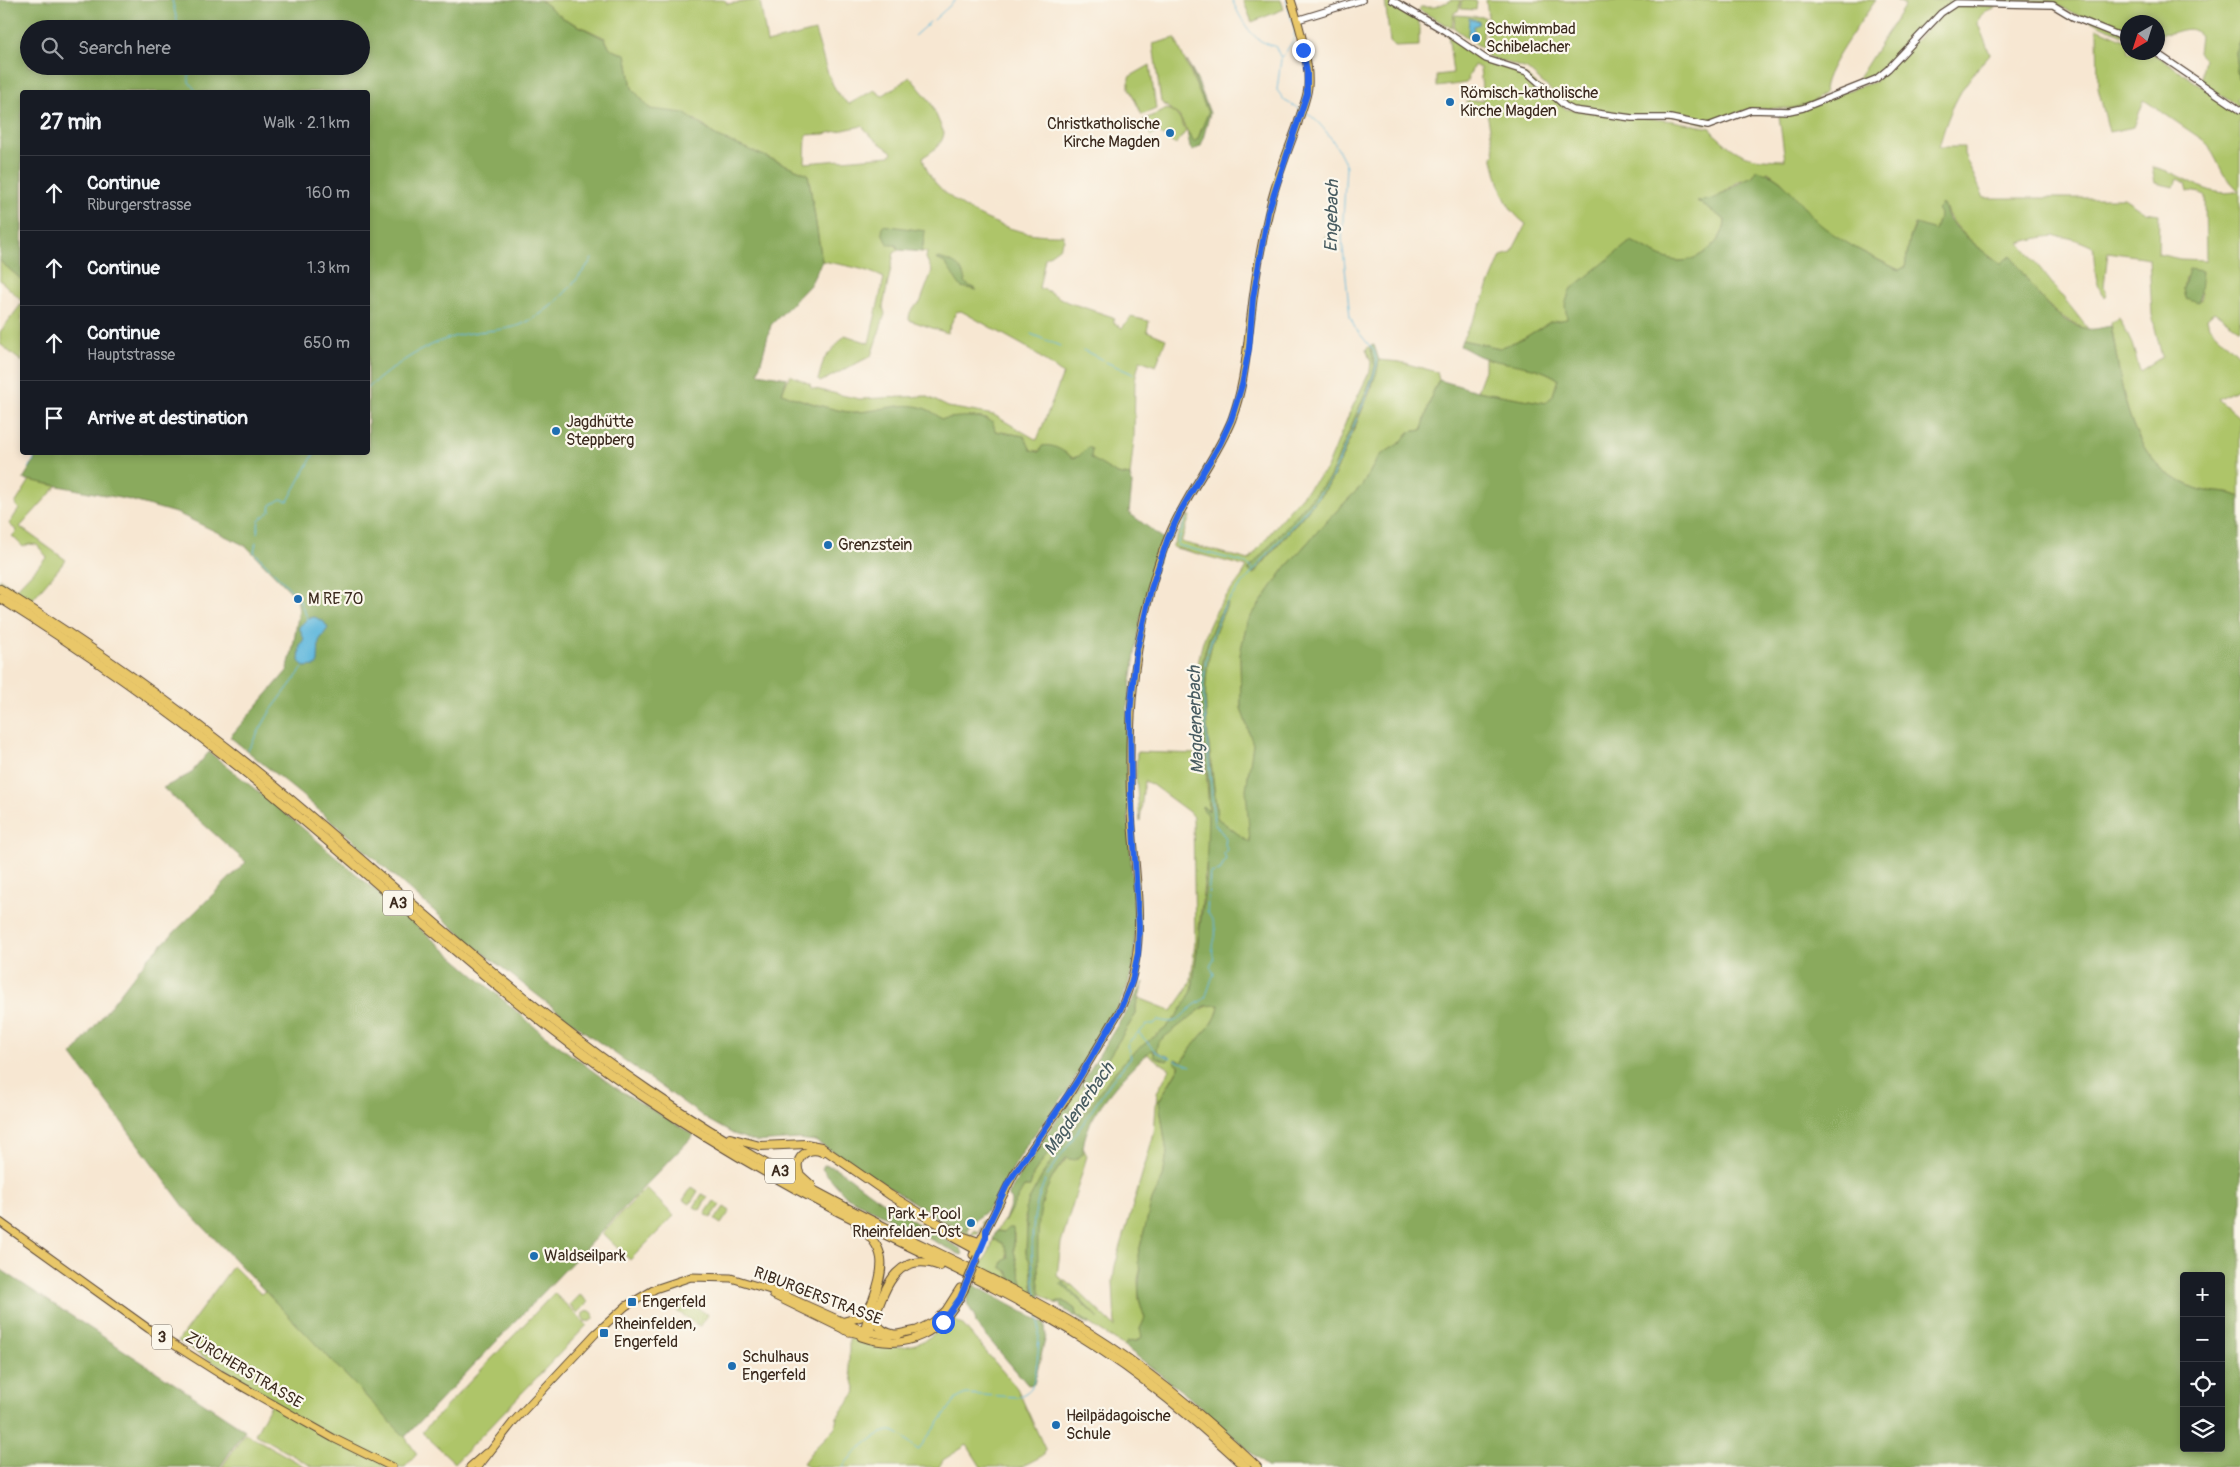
<!DOCTYPE html>
<meta charset="utf-8">
<style>
body{margin:0;font-family:Pangolin,sans-serif;background:#242831;color:#f1f3f6}
.controls{position:absolute;right:15px;bottom:15px;display:grid;overflow:hidden;border-radius:5px;box-shadow:0 2px 8px #0003}
.controls button{width:45px;height:45px;display:grid;place-items:center;padding:0;border:0;border-bottom:1px solid #363941;background:#171b24;color:#f1f3f6;font:25px sans-serif}
.compass{position:absolute;left:2120px;top:15px;width:45px;height:45px;border-radius:50%;background:#171b24;box-shadow:0 2px 8px #0003;rotate:219deg}
.stop{position:absolute;width:15px;height:15px;margin:-11px;border:4px solid #2563eb;border-radius:50%;background:#fff}
.stop.end{background:#2563eb;border-color:#fff;box-shadow:0 1px 5px #0008}
.list{margin:0;padding:0;list-style:none}
h2{display:flex;justify-content:space-between;align-items:center;height:65px;margin:0;padding:0 20px;font-size:21px}
h2 small{font-size:16px;font-weight:400;color:#9ea1a6}
.list li{display:grid;grid-template-columns:32px 1fr auto;gap:15px;align-items:center;box-sizing:border-box;height:75px;padding:0 20px;border-top:1px solid #363941}
.list b{display:block;font-size:19px;white-space:nowrap}
.list p{margin:0;font-size:16px;white-space:nowrap;color:#9ea1a6}
.list em{font-size:16px;font-style:normal;color:#9ea1a6}
.icon{flex:none;width:28px;height:28px;fill:none;stroke:currentColor;stroke-width:2;stroke-linecap:round;stroke-linejoin:round}
.map{position:relative;flex:none;width:2240px;height:1467px;overflow:hidden}
.search{position:absolute;background:#171b24;box-shadow:0 2px 8px #0003;left:20px;top:20px;width:350px;height:55px;display:flex;align-items:center;gap:12px;box-sizing:border-box;padding:0 18px;border-radius:28px;color:#9ea1a6;font-size:19px}
.panel{position:absolute;background:#171b24;box-shadow:0 2px 8px #0003;left:20px;top:90px;width:350px;height:365px;border-radius:5px}
.map>svg:first-child{display:block}
.green{fill:#aec569;stroke:#747844;fill-rule:evenodd}
.forest{fill:#8aaa5d;stroke:#626a3e;fill-rule:evenodd}
.water{fill:#60b8dd;stroke:#4e717e}
.lines{fill:none;stroke-linecap:round;stroke-linejoin:round}
.stream{stroke:#60b8dd;stroke-width:1}
.minor-casing{stroke:#574639;stroke-width:8}
.major-casing{stroke:#574639;stroke-width:9}
.highway-casing{stroke:#574639;stroke-width:10}
.minor{stroke:#fff;stroke-width:5.5}
.major{stroke:#e9c769;stroke-width:7}
.highway{stroke:#e9c769;stroke-width:8}
.major-bridge-casing{stroke:#574639;stroke-width:9;stroke-linecap:butt}
.major-bridge{stroke:#e9c769;stroke-width:7}
.route{stroke:#2563eb;stroke-width:6}
.poi-dot{fill:#1f6fb2;stroke:#fbf7ec;stroke-width:2}
.labels{text-anchor:middle;dominant-baseline:central;stroke-width:4.5;stroke-linejoin:round;paint-order:stroke}
.shield{fill:#fbf7ec;stroke:#75685c;stroke-width:1}
.shield-label{font-size:15px;font-weight:bold;fill:#3b2a1e}
.poi-label{font-size:16px;fill:#3b2a1e;stroke:#fbf7ec;text-anchor:start}
.street-label{font-size:16px;fill:#3b2a1e;stroke:#fbf7ec}
.water-label{font-size:18px;font-style:italic;fill:#485c61;stroke:#fbf7ec}
</style>
<div class="map">
<svg width="2240" height="1467" viewBox="0 0 2240 1467">
<rect width="100%" height="100%" fill="#fbf7ec"/>
<filter id="ink" filterUnits="userSpaceOnUse"><feTurbulence type="fractalNoise" baseFrequency=".02" numOctaves="2"/><feDisplacementMap in="SourceGraphic" scale="10" xChannelSelector="R" yChannelSelector="G"/><feConvolveMatrix kernelMatrix="1 2 1 2 8 2 1 2 1" color-interpolation-filters="sRGB"/></filter>
<filter id="wash" filterUnits="userSpaceOnUse"><feTurbulence type="fractalNoise" baseFrequency=".0096" numOctaves="4" result="noise"/><feDisplacementMap in="SourceGraphic" scale="20" xChannelSelector="R" yChannelSelector="G"/><feGaussianBlur stdDeviation="1.12" result="paint"/><feColorMatrix in="noise" values="0 0 0 0 0 0 0 0 0 0 0 0 0 0 0 0 0 1.4 0 .05"/><feComposite in="paint" operator="in"/></filter>
<g filter="url(#wash)">
<rect width="100%" height="100%" fill="#f7e7d2"/>
<g class="green">
<path d="M540 0H723L726 1 727 4 760 0 767 43 815 31C823 54 828 90 849 104L874 90 882 96 910 77 930 101 944 133C943 144 932 152 923 157 928 195 991 225 1024 232 1037 235 1050 235 1063 235L1064 240 1059 248 1045 258 1039 288 1046 290 1067 302 1113 317 1114 323 1122 328 1131 317 1149 321 1147 331 1166 339 1156 366 1140 360 1135 379 1134 439 1130 476 1117 474 1094 461 1091 458 1088 447 1079 456 1073 458C1060 448 1046 453 1030 450L1024 436 995 431 988 419 972 417 941 419C915 393 880 415 848 412 836 411 793 398 782 393L790 375 810 384 811 388 859 399 926 396 948 407 994 415 1037 440 1063 374 1026 347 961 311 956 312 947 333 909 320C909 311 912 308 920 303L932 271 926 258 927 252H922L925 231 908 230 896 245 899 250 894 253 883 307 885 314 871 356 820 382 818 380 824 359 845 335 869 343 884 278C865 268 843 265 822 261L808 174 718 137 696 120 650 109 632 88 626 54C615 52 609 50 605 38L563 18ZM862 126 874 139 892 152 890 156 805 163 806 135 824 134Z"/>
<path d="M1243 0H1281L1284 9 1252 22Z"/>
<path d="M1385 0 1419 18V46L1395 47 1390 42Z"/>
<path d="M1452 0H1460L1459 10 1454 13 1452 28 1419 10 1420 7H1435Z"/>
<path d="M1461 0 1477 1 1476 10 1461 9Z"/>
<path d="M1486 0 1539 1 1876 0C1866 15 1818 78 1825 93L1812 102 1793 108 1749 109 1706 124 1678 116H1636L1574 108 1564 102 1527 69 1486 56 1488 15Z"/>
<path d="M1896 0H2240V40L2235 52 2238 78H2240V95L2237 99 2238 102 2240 100V108L2202 82V67L2204 59 2198 53 2200 36C2190 21 2176 36 2162 33L2158 49V22H2128L2127 37 2079 16 2051 2 1955 1C1943 6 1934 16 1925 26 1904 49 1885 74 1854 85L1905 5Z"/>
<path d="M1953 5 1995 6 1994 8C1985 11 1979 14 1978 24L1990 54C1961 86 1950 107 1939 147H1964V154L1984 198H2124L2145 212 2159 214 2158 254 2180 259 2206 260 2205 196 2201 193 2188 191 2186 183 2177 179 2174 187 2155 183 2152 167C2184 172 2205 200 2239 191L2224 175 2209 146 2203 140 2144 100 2134 127 2109 132 2098 88 2097 28 2127 41 2128 52 2155 54 2240 113V329L2214 312 2207 318 2209 326 2240 356V388L2218 399 2240 418V497C2227 490 2210 494 2195 488 2185 483 2170 477 2162 469 2123 433 2120 372 2111 323L2119 317 2132 344 2140 371 2162 357 2152 315 2149 258 2108 252 2104 286 2107 296 2105 298C2094 285 2095 263 2093 247 2065 233 2049 234 2020 243L2089 330C2051 317 2031 288 2011 255L2000 264C1986 254 1948 224 1946 208L1940 214 1935 230 1915 224 1910 238 1905 267 1899 270 1849 245 1822 227 1805 210 1781 181 1768 172 1739 181 1706 206 1725 220C1725 241 1699 262 1678 261 1662 260 1645 247 1630 241L1621 250 1568 319 1550 322 1524 338 1500 348 1462 340 1480 307 1501 256 1511 253 1526 224C1503 208 1499 182 1492 156L1495 154 1487 113 1466 111 1467 101 1483 100 1480 68 1474 65 1466 83 1437 87V75L1453 73 1448 34 1490 64 1514 69 1527 76 1566 109 1673 121 1711 128 1713 133C1741 158 1748 159 1785 160L1779 116 1781 112 1874 82 1942 14ZM2185 277 2201 293V300L2185 298 2183 289Z"/>
<path d="M1455 15 1485 17 1482 48 1454 28Z"/>
<path d="M1175 38 1208 113 1198 139 1194 143 1179 116 1161 102 1153 44Z"/>
<path d="M1150 65 1156 109 1142 115 1129 88V77Z"/>
<path d="M1167 109C1178 112 1181 122 1186 131L1177 143 1174 144 1158 132 1151 136 1143 120Z"/>
<path d="M1332 233 1335 234V246H1327L1324 237Z"/>
<path d="M0 261 22 280V301L0 280Z"/>
<path d="M22 303V362L0 344V332Z"/>
<path d="M1370 346 1375 366 1372 377 1330 477 1248 570 1254 574 1325 490 1335 474 1372 387 1379 360 1400 362 1437 372 1439 380 1432 394 1422 430 1409 432 1400 443 1379 456 1363 484 1325 523 1285 568 1247 622 1240 654 1241 708 1253 744 1251 765 1248 773 1250 843 1217 818C1212 743 1189 675 1227 605L1226 603C1211 626 1202 653 1200 680L1209 812 1203 806 1208 815V848L1192 991 1179 1013 1166 1028 1130 1055 1111 1076 1046 1169 1029 1200 1025 1218 1027 1226 1026 1253 1031 1264 1034 1294 1021 1288 1022 1283 1014 1251V1233L996 1231 1004 1220 1005 1221 1014 1201 1024 1187H1030L1033 1175 1052 1146 1082 1110 1094 1080 1136 1014V1005L1139 998 1172 1011 1186 991 1191 980 1195 942 1193 817 1189 812 1151 784 1144 781 1140 822 1136 776 1137 752 1201 754C1196 700 1189 657 1218 608 1226 594 1240 582 1247 567L1172 547 1187 516H1190L1181 542 1249 560 1287 512 1327 468 1349 414 1370 371 1371 362 1366 349Z"/>
<path d="M1485 358C1510 363 1536 365 1558 379L1553 395 1546 403 1477 391 1485 370Z"/>
<path d="M30 480 57 486 20 527 66 560 30 602 0 583V579L16 589 47 557 37 545 29 544 23 547 12 536 17 531 9 524 19 509 15 504Z"/>
<path d="M1212 1004 1219 1005C1216 1025 1207 1027 1196 1042 1191 1048 1187 1055 1182 1062L1176 1059 1180 1065 1159 1101 1167 1153 1163 1177 1152 1200 1138 1255 1141 1267 1138 1279 1139 1300 1145 1318 1140 1329 1142 1337 1137 1341 1128 1342 1124 1346 1076 1315 1075 1309 1064 1301 1055 1303 1041 1294 1039 1289C1036 1229 1030 1187 1082 1145L1087 1156 1061 1243 1057 1276 1073 1286 1115 1327 1113 1281 1115 1266 1154 1134 1157 1092 1170 1069 1147 1054 1151 1050 1154 1051V1056L1167 1061 1156 1049 1157 1042 1196 1012Z"/>
<path d="M1082 1085 1085 1090 1072 1117 1069 1116 1071 1110 1068 1102Z"/>
<path d="M692 1187 698 1191 690 1204 683 1200Z"/>
<path d="M646 1188 674 1216 630 1260 602 1233Z"/>
<path d="M702 1194 708 1197 700 1210 694 1207Z"/>
<path d="M714 1201 720 1205 711 1218 705 1214Z"/>
<path d="M724 1207 730 1211 721 1224 715 1220Z"/>
<path d="M937 1217 964 1230 968 1228V1232L971 1235 975 1230 978 1232 983 1225 981 1222 984 1220V1224L978 1234 969 1235 936 1219Z"/>
<path d="M993 1240C1010 1241 1007 1256 1006 1269L1013 1284 980 1267C985 1257 991 1252 993 1240Z"/>
<path d="M233 1266 261 1294 265 1291 405 1437 417 1454 405 1467H313L255 1434 274 1399 178 1341Z"/>
<path d="M554 1293 587 1325 455 1463 422 1432Z"/>
<path d="M580 1295 588 1302 577 1313 570 1305Z"/>
<path d="M685 1299 708 1315 700 1327 677 1311Z"/>
<circle cx="588" cy="1316" r="5.5"/>
<path d="M954 1320 963 1325 1017 1388 1045 1449 1044 1455 1021 1467H981L967 1445 943 1460 939 1467H808L803 1463 812 1451 835 1428 837 1417 856 1392 849 1365V1338C873 1346 900 1353 925 1340 935 1334 944 1326 954 1320Z"/>
<path d="M245 1433 306 1467H222Z"/>
</g>
<g class="forest">
<path d="M0 0H540L563 18 605 39C609 50 615 52 626 54L632 88 650 109 684 113 718 137 808 174 822 261 810 285 771 325 758 373 787 378 782 393C792 398 837 411 849 412 882 414 913 392 941 419 958 417 977 414 993 422L995 431 1024 436 1031 450 1039 452 1042 446C1053 443 1065 452 1073 458L1079 456 1088 447 1092 449 1091 458 1117 474 1130 476 1132 484 1129 513 1164 539 1140 621 1127 709V786L1135 935 1134 963 1127 988 1115 1014 1066 1093 1030 1140 987 1211C977 1216 973 1226 964 1230L937 1217 815 1141 799 1139 756 1142 733 1134 708 1120 582 1030 473 945 305 798 230 737 287 671 293 647 299 610 297 598 246 546 179 514 130 500 23 479 34 461 36 453 368 452V92H22V280L0 261ZM29 29H361V66H29Z"/>
<path d="M2240 40V78H2238L2235 52Z"/>
<path d="M1187 61 1198 82 1210 113 1201 146 1193 151 1190 148 1187 131 1194 142 1198 138 1208 113Z"/>
<path d="M1756 170C1789 175 1799 209 1825 228 1848 245 1873 258 1899 270L1905 267 1910 238 1916 224 1935 230 1940 214 1937 209 1942 204C1947 209 1946 216 1951 221 1960 233 1988 256 2000 264L2011 255C2027 281 2055 325 2088 329 2095 330 2104 327 2111 326 2121 375 2123 433 2162 469 2170 477 2184 483 2195 488 2210 494 2227 490 2240 497V1467H1267L1189 1397 1124 1346 1127 1342 1137 1341 1142 1337 1140 1329 1145 1318C1138 1301 1137 1286 1141 1268L1138 1263V1255L1152 1200 1163 1177 1167 1153 1159 1101 1180 1066 1174 1063 1176 1059 1182 1062C1187 1055 1191 1048 1196 1042 1206 1029 1217 1023 1219 1005L1205 1006 1158 1042 1156 1050 1159 1053 1170 1057 1167 1061 1154 1056V1051L1151 1050C1126 1073 1081 1118 1083 1154L1075 1160 1066 1158C1034 1196 1038 1230 1038 1275 1038 1283 1041 1291 1040 1298L1034 1294 1031 1264 1026 1253 1027 1226 1025 1209 1029 1200 1046 1169 1111 1076 1130 1055 1166 1028 1179 1013 1192 991 1206 878 1208 815 1202 808V806L1209 811C1210 736 1181 672 1226 603L1228 604C1189 675 1211 743 1217 818L1250 843 1246 789 1253 744 1241 708 1240 654 1247 622 1285 568 1325 523 1363 484 1379 456 1400 443 1409 432 1422 430 1432 394 1439 380 1477 391 1546 403 1553 395 1558 379C1536 364 1510 366 1485 358 1477 356 1469 350 1460 346L1462 340 1500 348 1524 338 1550 322 1567 319 1565 305 1570 290 1631 241C1645 247 1662 260 1678 261 1699 262 1725 241 1725 220L1697 201C1723 201 1729 185 1753 176ZM2184 1276H2221V1448H2184Z"/>
<path d="M883 225 925 231 922 252 899 250 896 245H889L882 233Z"/>
<path d="M939 258C958 264 961 265 966 284L977 290 961 287 945 263 936 259Z"/>
<path d="M2189 269 2202 271 2199 302 2185 298 2183 289Z"/>
<path d="M1374 345 1379 360 1377 372 1335 474 1325 490 1253 574 1248 570 1330 477 1372 377 1375 366 1370 346Z"/>
<path d="M209 752 292 819 543 1034 616 1088 694 1135 405 1437 186 1209 72 1055 147 959 246 862 163 788 190 774Z"/>
<path d="M1144 982 1136 1005V1014L1094 1080 1082 1110 1052 1147 1033 1175 1030 1187H1024L1004 1222 1012 1200 1009 1197V1194L1020 1174 1067 1104 1068 1102 1071 1106 1070 1116 1072 1117 1085 1091 1082 1085 1073 1098V1097Z"/>
<path d="M824 1165C836 1166 845 1174 854 1181 888 1208 924 1227 961 1249L963 1254 961 1255 847 1197 822 1169Z"/>
<path d="M1008 1228H1013L1014 1251 1022 1283 1021 1288 1013 1284 1008 1272 1001 1267 1003 1261 1008 1258C1006 1248 1005 1241 993 1240L996 1231 1004 1232Z"/>
<path d="M0 1269 245 1430 220 1467H0Z"/>
<path d="M1062 1281 1099 1319 1060 1283Z"/>
<path d="M972 1284 1045 1324 1046 1336 1034 1384 1028 1385 976 1324C975 1306 959 1309 972 1284Z"/>
<path d="M1058 1301H1064L1075 1309 1076 1315 1089 1323 1088 1325 1062 1308 1061 1304 1055 1303Z"/>
</g>
<g class="water">
<path d="M1469 18 1479 21V24L1474 26 1473 35H1468Z"/>
<path d="M315 617 324 622 328 628 319 641 318 662 316 666 304 667 299 661 300 645 304 639 299 627 308 618Z"/>
</g>
<g class="lines">
<g class="stream">
<path d="M172 0 179 29"/>
<path d="M1232 0C1241 19 1252 43 1275 46L1281 58"/>
<path d="M1286 0 1295 31 1293 41 1281 59 1277 90 1285 101 1300 109"/>
<path d="M934 20 956 0"/>
<path d="M914 36 930 22"/>
<path d="M189 66V82L197 92"/>
<path d="M368 256 372 248"/>
<path d="M1031 334 1060 346"/>
<path d="M1083 350 1103 360"/>
<path d="M1106 362 1133 374"/>
<path d="M368 388C393 366 423 345 456 336 476 330 500 332 520 325 551 312 573 286 592 259"/>
<path d="M29 468 38 452"/>
<path d="M1186 519 1177 545 1246 563 1253 569"/>
<path d="M257 533 259 520 270 511 271 505 281 499 288 501 315 452"/>
<path d="M256 542 254 552 297 596 308 619"/>
<path d="M272 709 303 668"/>
<path d="M248 750 271 710"/>
<path d="M1139 1033 1156 1052 1171 1058"/>
<path d="M1175 1060 1191 1066"/>
<path d="M1036 1299C1031 1258 1028 1217 1046 1178L1111 1082 1131 1057 1127 1045C1133 1036 1140 1032 1148 1024H1154L1158 1020C1179 1025 1177 1019 1191 1008 1195 1004 1200 1002 1204 999 1207 996 1211 979 1214 974L1210 966 1214 960C1208 940 1225 936 1207 912L1210 873 1220 871 1226 858 1224 854 1227 849 1225 845 1226 838 1214 823 1203 688 1206 659 1214 631 1224 607 1232 596 1318 496 1332 477 1368 392 1377 364 1374 351 1355 328 1350 317 1342 238 1346 166C1339 147 1321 121 1304 111"/>
<path d="M842 1467C850 1457 878 1429 892 1431 902 1433 910 1444 918 1450L957 1398 966 1394 1017 1397C1022 1395 1027 1393 1031 1388 1038 1377 1040 1329 1039 1315"/>
</g>
</g>
</g>
<g filter="url(#ink)">
<g class="lines">
<g class="minor-casing">
<g id="minor">
<path d="M1392 0 1445 31 1486 59 1527 72 1565 106 1573 110 1632 118H1670L1708 126 1751 110 1789 111 1803 108 1876 79 1888 69 1941 13 1956 3 2053 5 2073 17 2128 39"/>
<path d="M1297 20 1362 0"/>
<path d="M2155 52 2240 110"/>
</g>
</g>
<g class="major-casing">
<g id="major">
<path d="M0 1222 149 1329 220 1374 333 1438 392 1467"/>
<path d="M973 1255 1014 1174 1069 1095 1120 1010C1151 946 1135 881 1131 813 1128 736 1130 664 1151 589 1158 562 1167 536 1181 511 1197 480 1219 452 1232 419 1245 383 1246 354 1251 316 1255 280 1261 243 1270 207 1276 179 1288 151 1298 123 1301 111 1307 99 1308 87 1310 62 1299 24 1291 0"/>
<path d="M773 1295 849 1332"/>
<path d="M861 1337C907 1353 944 1332 964 1290"/>
<path d="M470 1467 486 1453"/>
<path d="M478 1467 514 1421 596 1333 626 1306 655 1289 691 1277 731 1278 777 1292 864 1331 888 1336 917 1330 933 1322 946 1310 960 1288"/>
</g>
</g>
<g class="highway-casing">
<g id="highway">
<path d="M0 589C98 650 193 718 282 792 403 893 517 1001 648 1090 711 1133 779 1173 847 1208 927 1249 1011 1285 1088 1332 1149 1370 1205 1417 1257 1467"/>
<path d="M0 598C97 659 191 726 279 800 399 900 512 1007 641 1095 705 1138 771 1177 839 1212 921 1253 1006 1290 1084 1339 1143 1375 1195 1420 1246 1467"/>
<path d="M730 1138 760 1146 806 1144 821 1147 890 1195 923 1215 961 1236 979 1242"/>
<path d="M811 1185 800 1175C792 1159 807 1146 822 1152"/>
<path d="M856 1225C888 1247 885 1267 873 1300 869 1310 868 1321 864 1331L866 1337"/>
<path d="M953 1237 975 1249"/>
<path d="M875 1318C878 1329 885 1333 897 1335"/>
<path d="M843 1322 860 1317 871 1305"/>
<path d="M845 1330 861 1334 869 1332C883 1298 891 1248 940 1266"/>
</g>
</g>
<use href="#minor" class="minor"/>
<use href="#major" class="major"/>
<use href="#highway" class="highway"/>
<g class="major-bridge-casing">
<path id="major-bridge" d="M964 1290 977 1257"/>
</g>
<use href="#major-bridge" class="major-bridge"/>
</g>
</g>
<g class="lines" filter="url(#ink)">
<path class="route" d="M943 1322 960 1298 986 1237V1230L1008 1183 1076 1083 1120 1010 1132 981 1138 953 1139 927 1131 794 1130 713 1136 654 1151 589 1168 538 1181 510 1220 444 1231 420 1242 385 1249 348 1253 298 1268 212 1307 94V72L1303 50"/>
</g>
<g class="poi-dot">
<circle cx="1476" cy="38" r="5"/>
<circle cx="1450" cy="102" r="5"/>
<circle cx="1170" cy="133" r="5"/>
<circle cx="556" cy="431" r="5"/>
<circle cx="828" cy="545" r="5"/>
<circle cx="298" cy="599" r="5"/>
<circle cx="971" cy="1223" r="5"/>
<circle cx="534" cy="1256" r="5"/>
<rect x="627" y="1297" width="10" height="10" rx="2.5"/>
<rect x="599" y="1328" width="10" height="10" rx="2.5"/>
<circle cx="732" cy="1366" r="5"/>
<circle cx="1056" cy="1425" r="5"/>
</g>
<g class="labels">
<g class="shield">
<rect x="383" y="890.5" width="30" height="25" rx="4"/>
<rect x="765" y="1158.5" width="30" height="25" rx="4"/>
<rect x="152" y="1324.5" width="20" height="25" rx="4"/>
</g>
<g class="shield-label">
<text x="398" y="903">A3</text>
<text x="780" y="1171">A3</text>
<text x="162" y="1337">3</text>
</g>
<g class="poi-label">
<text x="1486" y="29">Schwimmbad<tspan x="1486" dy="18">Schibelacher</tspan></text>
<text x="1460" y="93">Römisch-katholische<tspan x="1460" dy="18">Kirche Magden</tspan></text>
<text x="1160" y="124" text-anchor="end">Christkatholische<tspan x="1160" dy="18">Kirche Magden</tspan></text>
<text x="566" y="422">Jagdhütte<tspan x="566" dy="18">Steppberg</tspan></text>
<text x="838" y="545">Grenzstein</text>
<text x="308" y="599">M RE 70</text>
<text x="961" y="1214" text-anchor="end">Park + Pool<tspan x="961" dy="18">Rheinfelden-Ost</tspan></text>
<text x="544" y="1256">Waldseilpark</text>
<text x="642" y="1302">Engerfeld</text>
<text x="614" y="1324">Rheinfelden,<tspan x="614" dy="18">Engerfeld</tspan></text>
<text x="742" y="1357">Schulhaus<tspan x="742" dy="18">Engerfeld</tspan></text>
<text x="1066" y="1416">Heilpädagoische<tspan x="1066" dy="18">Schule</tspan></text>
</g>
<g class="street-label">
<text transform="translate(818 1296) rotate(21)">RIBURGERSTRASSE</text>
<text transform="translate(244 1370) rotate(31)">ZÜRCHERSTRASSE</text>
</g>
<g class="water-label">
<text transform="translate(1332 216) rotate(-89)">Engebach</text>
<text transform="translate(1196 720) rotate(-92)">Magdenerbach</text>
<text transform="translate(1079 1109) rotate(-55)">Magdenerbach</text>
</g>
</g>
</svg>
<div class="controls">
<button>+</button>
<button>−</button>
<button><svg class="icon" aria-label="locate" viewBox="0 0 24 24"><circle cx="12" cy="12" r="6"/><path d="M12 2v4M12 18v4M2 12h4M18 12h4"/></svg></button>
<button><svg class="icon" aria-label="layers" viewBox="0 0 24 24"><path d="M12 4l9 5-9 5-9-5zM3 14l9 5 9-5"/></svg></button>
</div>
<svg class="compass" viewBox="-18 -18 36 36"><path d="M0-13l5 13h-10z" fill="#e53935"/><path d="M0 13l5-13h-10z" fill="#9ea1a6"/></svg>
<div class="stop" style="left:943px;top:1322px"></div>
<div class="stop end" style="left:1303px;top:50px"></div>
<div class="search"><svg class="icon" aria-label="search" viewBox="0 0 24 24"><circle cx="10" cy="10" r="6"/><path d="M15 15l6 6"/></svg>Search here</div>
<section class="panel">
<h2>27 min<small>Walk · 2.1 km</small></h2>
<ul class="list">
<li><svg class="icon" aria-label="ahead" viewBox="0 0 24 24"><path d="M12 20V5M6 11l6-6 6 6"/></svg><div><b>Continue</b><p>Riburgerstrasse</p></div><em>160 m</em></li>
<li><svg class="icon" aria-label="ahead" viewBox="0 0 24 24"><path d="M12 20V5M6 11l6-6 6 6"/></svg><div><b>Continue</b></div><em>1.3 km</em></li>
<li><svg class="icon" aria-label="ahead" viewBox="0 0 24 24"><path d="M12 20V5M6 11l6-6 6 6"/></svg><div><b>Continue</b><p>Hauptstrasse</p></div><em>650 m</em></li>
<li><svg class="icon" aria-label="arrive" viewBox="0 0 24 24"><path d="M6 21V4h12l-3 4 3 4H6"/></svg><div><b>Arrive at destination</b></div></li>
</ul>
</section>
</div>
